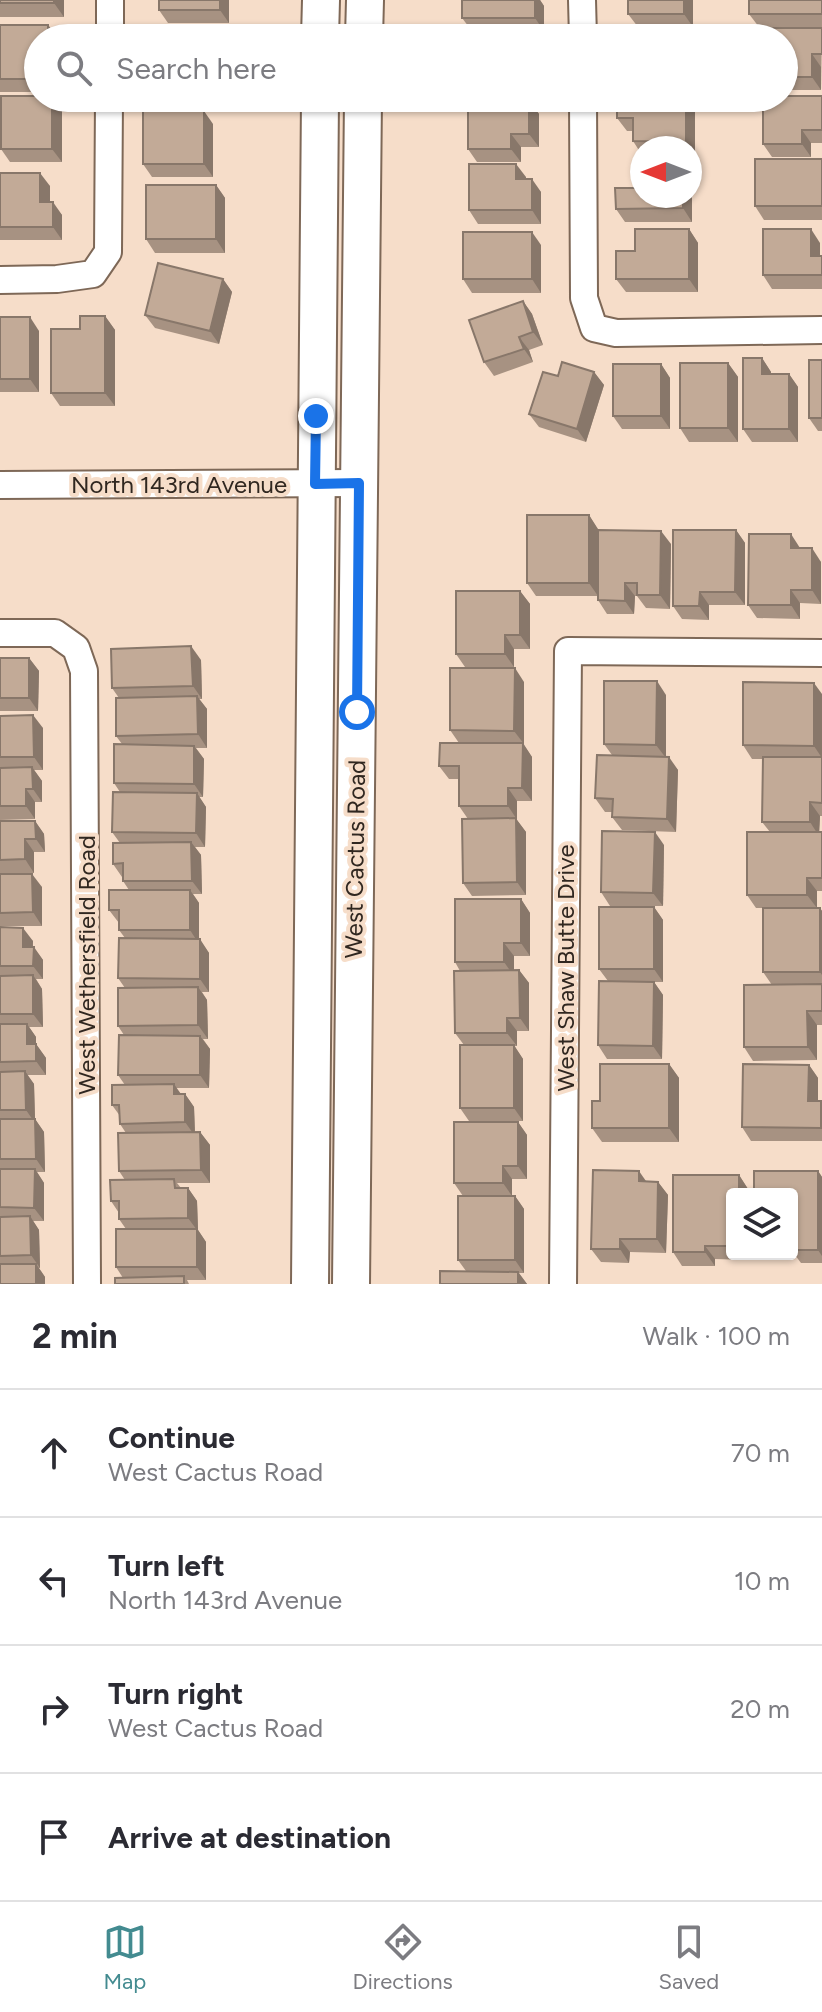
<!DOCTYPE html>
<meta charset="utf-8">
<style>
body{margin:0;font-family:Figtree,sans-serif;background:#f7f7f7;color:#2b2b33}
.controls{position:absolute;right:24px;bottom:24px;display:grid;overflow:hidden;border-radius:8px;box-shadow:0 2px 6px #0004}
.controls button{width:72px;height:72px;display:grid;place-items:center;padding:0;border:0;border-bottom:2px solid #e1e1e2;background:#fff;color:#2b2b33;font:40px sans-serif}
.compass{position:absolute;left:630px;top:136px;width:72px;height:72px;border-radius:50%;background:#fff;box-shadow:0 2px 6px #0004;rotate:270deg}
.stop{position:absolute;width:24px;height:24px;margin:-18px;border:6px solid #1a73e8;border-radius:50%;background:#fff}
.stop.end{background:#1a73e8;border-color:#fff;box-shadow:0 2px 8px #0008}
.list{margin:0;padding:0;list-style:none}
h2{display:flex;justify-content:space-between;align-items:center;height:104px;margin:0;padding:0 32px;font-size:34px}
h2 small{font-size:26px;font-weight:400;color:#7c7c81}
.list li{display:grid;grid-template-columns:52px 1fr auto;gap:24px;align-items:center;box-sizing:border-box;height:128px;padding:0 32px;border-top:2px solid #e1e1e2}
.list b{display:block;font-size:30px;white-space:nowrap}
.list p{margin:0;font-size:26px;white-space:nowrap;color:#7c7c81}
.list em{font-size:26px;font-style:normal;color:#7c7c81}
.icon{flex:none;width:44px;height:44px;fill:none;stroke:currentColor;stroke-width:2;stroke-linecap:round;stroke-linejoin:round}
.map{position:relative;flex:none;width:822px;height:1284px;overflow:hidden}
.search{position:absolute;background:#fff;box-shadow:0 2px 6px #0004;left:24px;right:24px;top:24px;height:88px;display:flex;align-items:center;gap:20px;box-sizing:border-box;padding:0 28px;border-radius:44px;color:#7c7c81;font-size:30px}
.sheet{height:616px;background:#fff}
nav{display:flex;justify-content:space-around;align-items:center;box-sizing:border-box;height:112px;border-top:2px solid #e1e1e2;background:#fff;font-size:22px;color:#7c7c81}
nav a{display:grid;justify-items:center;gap:4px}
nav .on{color:#438b90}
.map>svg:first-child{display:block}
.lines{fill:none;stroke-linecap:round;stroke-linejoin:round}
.minor-casing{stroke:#7e6857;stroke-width:30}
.secondary-casing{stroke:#7e6857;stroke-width:40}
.minor{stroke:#fff;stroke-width:26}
.secondary{stroke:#fff;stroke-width:36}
.wall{fill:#a79282}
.shaded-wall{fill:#88776a}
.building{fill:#c2aa97;stroke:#88776a;stroke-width:2}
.route{stroke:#1a73e8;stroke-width:10}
.labels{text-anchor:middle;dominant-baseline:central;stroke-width:8;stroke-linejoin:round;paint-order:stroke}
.street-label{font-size:24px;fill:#302720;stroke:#f6ddc9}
</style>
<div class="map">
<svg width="822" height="1284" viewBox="0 0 822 1284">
<rect width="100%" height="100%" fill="#f6ddc9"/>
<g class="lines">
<g class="minor-casing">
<g id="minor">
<path d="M582 0 583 38"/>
<path d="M110 38V0"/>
<path d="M583 98 584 298 594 328 616 333 822 330"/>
<path d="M0 280 57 279 93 274 108 252 109 98"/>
<path d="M0 485 359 483"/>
<path d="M0 633H55L76 648 84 671 87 1284"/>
<path d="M563 1284 568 651 822 653"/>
</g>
</g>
<g class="secondary-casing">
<g id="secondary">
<path d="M320 38 321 0"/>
<path d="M364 38 365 0"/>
<path d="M310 1284 320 98"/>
<path d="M351 1284 363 98"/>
</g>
</g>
<use href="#minor" class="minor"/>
<use href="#secondary" class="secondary"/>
</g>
<g class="wall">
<rect x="0" y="0" width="64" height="17"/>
<path d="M229 0V23H168L159 10Z"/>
<path d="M462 0H540L544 6V31H472L462 18Z"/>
<path d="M693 0V27H638L628 14Z"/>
<path d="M822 0V27H759L749 14Z"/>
<path d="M0 25H48L58 38H38V92H0Z"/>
<path d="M822 28 821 90H784V38Z"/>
<path d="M822 96V143H811V157H772L763 144Z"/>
<path d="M147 98H201V103H150Z"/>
<path d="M617 98H687L695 110V155H690V148H642V155L633 141V131H627L617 118Z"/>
<path d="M529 101 539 114V147H521V162H477L468 149Z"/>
<path d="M62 109V162H10L1 149Z"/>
<path d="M213 124V177H152L143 164Z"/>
<path d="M822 159V220H764L755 206Z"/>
<path d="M0 173 50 186V202L62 215V240H0Z"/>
<path d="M690 174 692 177V222H625L616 209 690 196Z"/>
<path d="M526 177V179L541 192V224H478L469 210Z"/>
<path d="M216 185 225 198V253H155L146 239Z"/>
<path d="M689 229 698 243V292H626L616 279 635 251Z"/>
<path d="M820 243V256H822V289H772L763 275Z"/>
<path d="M541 245V293H472L463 279Z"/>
<path d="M223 279 232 292 219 344 155 328 145 315Z"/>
<path d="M523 301 532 314 543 345 529 350 533 362 494 376 484 362Z"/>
<path d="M105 316 115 330V406H60L51 393Z"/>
<path d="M0 317 39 331V392H0Z"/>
<path d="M762 358 771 372V374H789L798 387V442H752L743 429Z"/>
<path d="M822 360V431H818L809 418Z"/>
<path d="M728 363 738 377V442H689L680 428Z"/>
<path d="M661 364 670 378V429H622L613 416Z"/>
<path d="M594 372 604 385 586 442 539 427 529 414 558 376Z"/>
<path d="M589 515 598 530 671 544 670 609 646 608 637 596H635L634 614H607L598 600V596H536L527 583Z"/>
<path d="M736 530 745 543V605H709V620L682 619 673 606Z"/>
<path d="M800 548 821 562V604L800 603V619L757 618 748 605Z"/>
<path d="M520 591 530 604V649H514V667H465L456 654Z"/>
<path d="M0 658H29L39 671 38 711H0Z"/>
<path d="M201 660 202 699H199L207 709V748H196L204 759 203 797H199L206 807 205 847H195L201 855 202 894H193L199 903V939L209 953V992H202L207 1000 208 1039H203L210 1049 209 1088H176L180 1094H185L194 1107 195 1132H200L210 1145V1183H177L181 1188H188L197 1201 198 1230 206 1242V1280H187L189 1284H115L123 1278 116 1267 126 1229 119 1219V1213L111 1201 125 1180 119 1171 126 1133 120 1124V1116L112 1105 125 1085 118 1075 124 1035 118 1026 125 988 118 978 125 938 119 930V923L109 910 129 890 123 881 122 877 113 864 120 843 112 832 120 792 114 783 122 744 116 736 119 698 112 688Z"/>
<path d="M524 682 523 744 532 757V801H517V820L526 832V895L472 896 463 883 468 819 459 806V779H449L439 766 459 743 450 730Z"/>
<path d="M822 694V816H820L819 832H822V891H817V908H820L822 911V1025H817V1060L753 1061 744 1047 772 985 763 972V908H756L747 895 770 832 762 822 763 759H752L743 745Z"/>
<path d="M666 695V757L678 770 676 832 622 830 612 817V812H605L595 798 612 755 604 744Z"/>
<path d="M0 716 43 728V770H34L42 781V802H35V819L0 820Z"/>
<path d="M0 821H35L44 834 45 852H34V873H0Z"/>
<path d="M664 845 663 906H610L601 892Z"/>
<path d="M0 874 42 887V926H0Z"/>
<path d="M521 899 530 913V956H514V970H519L529 983V1031H517V1046H514L523 1059V1121H469L460 1108 464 1045 455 1033 460 971 455 962Z"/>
<path d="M654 907 663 920V982H654L663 995 662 1059H607L598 1045 608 981 599 969Z"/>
<path d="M0 927 33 941V947L43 960V979H36L42 989 43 1027H29L36 1037V1044L46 1058V1075H27L34 1084 35 1119 44 1132 45 1172H37L44 1183V1221H33L39 1230 40 1268H39L45 1277 0 1284Z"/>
<path d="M669 1064 679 1078V1142H602L592 1128 600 1101Z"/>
<path d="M809 1065 818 1078V1101L822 1103V1141H751L742 1127Z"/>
<path d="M518 1122 527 1135V1179H512V1196H515L524 1209V1273H519L527 1284H440L466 1271 458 1260 463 1196 454 1183Z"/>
<path d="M818 1171 822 1177V1263H801L792 1251V1194Z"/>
<path d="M673 1175H739L748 1189V1194H732V1254H748L747 1260 715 1259V1266H682L673 1252Z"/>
<path d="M647 1182H658L668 1195 666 1253 630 1252 629 1263 601 1262 591 1249Z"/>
</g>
<g class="shaded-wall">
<path d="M54 0H64V17L54 3Z"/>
<path d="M220 0H229V23L220 10Z"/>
<path d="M535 0H540L544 6V31L535 18Z"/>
<path d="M684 0H693V27L684 14Z"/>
<path d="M48 25 58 38H48Z"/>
<path d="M812 54 821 67V90L812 77Z"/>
<path d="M52 98H54L62 109V162L52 149Z"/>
<path d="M686 98 695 110V155L686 142Z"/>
<path d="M529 101 539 114V147L529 134Z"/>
<path d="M204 111 213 124V177L204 164Z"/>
<path d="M802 130 811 143V157L802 144Z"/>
<path d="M511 134 521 147V162L511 149Z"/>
<path d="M516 164 526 177V192L516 179Z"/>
<path d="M40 173 50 186V215L40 202Z"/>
<path d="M690 174 692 177V222L683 208V196H690Z"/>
<path d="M532 179 541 192V224L532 210Z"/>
<path d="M216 185 225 198V253L216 239Z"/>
<path d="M53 202 62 215V240L53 227Z"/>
<path d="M689 229 698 243V292L689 279Z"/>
<path d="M811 229 820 243V270L811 256Z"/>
<path d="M532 232 541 245V293L532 279Z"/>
<path d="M223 279 232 292 219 344 210 331Z"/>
<path d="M523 301 532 314 543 345 533 332Z"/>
<path d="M105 316 115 330V406L105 393Z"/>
<path d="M30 317 39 331V392L30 379Z"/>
<path d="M519 337 529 350 533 362 524 349Z"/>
<path d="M762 358 771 372V387L762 374Z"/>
<path d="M728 363 738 377V442L728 428Z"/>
<path d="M661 364 670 378V429L661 416Z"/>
<path d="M594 372 604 385 586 442 577 429Z"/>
<path d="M789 374 798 387V442L789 429Z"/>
<path d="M589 515 598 529V596L589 583Z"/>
<path d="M736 530 745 543V605L735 592Z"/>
<path d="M661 531 671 544 670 609 660 595Z"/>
<path d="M791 534 800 548H791Z"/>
<path d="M812 548 821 562V604L812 590Z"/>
<path d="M625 583 635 596 634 614 625 601Z"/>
<path d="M791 590 800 603V619L791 605Z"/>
<path d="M520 591 530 604V649L520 635Z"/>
<path d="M700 592 709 605V620L699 606Z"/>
<path d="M505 635 514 649V667L505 654Z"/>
<path d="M191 646 201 660 202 699 193 686Z"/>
<path d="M29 658 39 671 38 711 29 698Z"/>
<path d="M515 668 524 682V744L514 731Z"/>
<path d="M657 681 666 695V758L656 745Z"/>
<path d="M814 683 822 694V758L814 746Z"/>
<path d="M197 696 207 709V748L198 734Z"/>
<path d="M33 715 43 728V770L34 757Z"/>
<path d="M523 743 532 757V801L522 788Z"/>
<path d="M194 746 204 759 203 797 194 784Z"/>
<path d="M669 757 678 770 676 832 667 819Z"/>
<path d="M32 767 42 781V802L33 789Z"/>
<path d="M508 788 517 801V820L526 832V895L517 882 516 818 508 806Z"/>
<path d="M26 789 35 802V819L26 806Z"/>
<path d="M197 793 206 807 205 847 196 833Z"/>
<path d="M810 802 820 816 819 836 810 822Z"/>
<path d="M35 821 44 834 45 852 36 839Z"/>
<path d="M655 832 664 845 663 906 653 893Z"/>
<path d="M25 839 34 852V873L25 859Z"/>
<path d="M191 842 201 855 202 894 192 881Z"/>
<path d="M32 874 42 887V926L33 912Z"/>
<path d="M807 878 817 891V908L807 895Z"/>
<path d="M190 890 199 903V944L190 930Z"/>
<path d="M521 899 530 913V956L521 943Z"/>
<path d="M654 907 663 920V982L654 969Z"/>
<path d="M820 908 822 911V975L820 972Z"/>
<path d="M23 928 33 941 32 960 23 947Z"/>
<path d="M200 939 209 953V992L200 979Z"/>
<path d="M504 943 514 956V976L504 962Z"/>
<path d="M34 947 43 960V979L33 966Z"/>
<path d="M519 970 529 983V1031L520 1018Z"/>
<path d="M33 975 42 989 43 1027 33 1014Z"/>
<path d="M654 982 663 995 662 1059 653 1046Z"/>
<path d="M198 987 207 1000 208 1039 198 1025Z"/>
<path d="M807 1011 817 1025V1060L808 1047Z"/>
<path d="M507 1018 517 1031V1046L507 1033Z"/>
<path d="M27 1024 36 1037V1044L46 1058V1075L36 1061 27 1044Z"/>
<path d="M200 1036 210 1049 209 1088 200 1075Z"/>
<path d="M514 1045 523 1059V1121L514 1108Z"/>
<path d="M669 1064 679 1078V1142L669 1128Z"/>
<path d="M809 1065 818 1078V1114L808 1101Z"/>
<path d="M25 1071 34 1084 35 1119 44 1132 45 1172 36 1159 35 1123 26 1110Z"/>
<path d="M174 1084 183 1097 174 1094Z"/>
<path d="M185 1094 194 1107 195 1136 185 1122Z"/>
<path d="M518 1122 527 1135V1179L518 1166Z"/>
<path d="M200 1132 210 1145V1183L201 1170Z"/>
<path d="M503 1166 512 1179V1196L503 1183Z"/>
<path d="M35 1169 44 1183V1221L34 1208Z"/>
<path d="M639 1171 648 1184 639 1181Z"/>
<path d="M818 1171 822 1177V1256L818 1250Z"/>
<path d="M739 1175 748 1189V1194H739Z"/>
<path d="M658 1182 668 1195 666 1253 657 1239Z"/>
<path d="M188 1188 197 1201 198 1230 206 1242V1280L197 1267V1230L188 1218Z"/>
<path d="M515 1196 524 1209V1273L515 1260Z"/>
<path d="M30 1216 39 1230 40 1268 31 1255Z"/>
<path d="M620 1239 630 1252 629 1263 620 1249Z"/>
<path d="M705 1246 715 1259V1266L705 1252Z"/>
<path d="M36 1264 45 1277V1284H36Z"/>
<path d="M518 1272 527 1284H518Z"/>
</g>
<g class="building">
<rect x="0" y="0" width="54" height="3"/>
<rect x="159" y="0" width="61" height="10"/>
<rect x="462" y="0" width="73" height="18"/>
<rect x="628" y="0" width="56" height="14"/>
<rect x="749" y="0" width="73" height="14"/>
<path d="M0 25H48V38H38V79H0Z"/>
<path d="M755 28H822V54H812V77H784V38H755Z"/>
<rect x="632" y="31" width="56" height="7"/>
<rect x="471" y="33" width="49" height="5"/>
<rect x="141" y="37" width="50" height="1"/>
<path d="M1 96H38V98H52V149H1Z"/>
<path d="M784 96H822V130H802V144H763V98H784Z"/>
<path d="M617 98H686V142L633 141V118H617Z"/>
<path d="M468 101H529V134H511V149H468Z"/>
<rect x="143" y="111" width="61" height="53"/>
<rect x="755" y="159" width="67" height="47"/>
<path d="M635 163H642V196H683V208L616 209 615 188H635Z"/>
<path d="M469 164H516V179H532V210H469Z"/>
<path d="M0 173H40V202H53V227H0Z"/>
<rect x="146" y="185" width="70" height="54"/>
<path d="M635 229H689V279H616V251H635Z"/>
<path d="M763 229H811V256H822V275H763Z"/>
<rect x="463" y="232" width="69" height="47"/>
<path d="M158 263 223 279 210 331 145 315Z"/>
<path d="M523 301 533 332 519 337 524 349 484 362 469 320Z"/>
<path d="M80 316H105V393H51V329H80Z"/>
<rect x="0" y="317" width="30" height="62"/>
<path d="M743 358H762V374H789V429H743Z"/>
<rect x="809" y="360" width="13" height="58"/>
<path d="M562 362 594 372 577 429 529 414 543 372 558 376Z"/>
<rect x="680" y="363" width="48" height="65"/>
<rect x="613" y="364" width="48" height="52"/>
<rect x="527" y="515" width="62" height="68"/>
<path d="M598 530 661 531 660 595H637V583H625V601L598 600Z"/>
<path d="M673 530H736L735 592H700L699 606H673Z"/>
<path d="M749 534H791V548H812V590H791V605H748Z"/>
<path d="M456 591H520V635H505V654H456Z"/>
<path d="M191 646 193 686 112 688 111 649Z"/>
<rect x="0" y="658" width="29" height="40"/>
<path d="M450 668H515L514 731 450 730Z"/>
<path d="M604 681H657L656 745 604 744Z"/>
<path d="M743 682 814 683V746L743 745Z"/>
<path d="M197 696 198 734 116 736V698Z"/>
<path d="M33 715 34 757H0V716Z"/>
<path d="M440 743H523L522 788H508V806H459V766H439Z"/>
<path d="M114 744 194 746V784L114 783Z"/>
<path d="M597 755 669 757 667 819 612 817 613 799 595 798Z"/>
<path d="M763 757H822V803L810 802V822H762Z"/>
<path d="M32 767 33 789H26V806H0V768Z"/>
<path d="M113 792 197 793 196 833 112 832Z"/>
<path d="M516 818 517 882 463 883 462 819Z"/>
<path d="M0 821H35L36 839H25V859L0 860Z"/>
<path d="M602 831 655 832 653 893 601 892Z"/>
<path d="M747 832H822V878H807V895H747Z"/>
<path d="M191 842 192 881H123V863L113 864V843Z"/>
<path d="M0 874H32L33 912 0 913Z"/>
<path d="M109 890H190V930H119V910H109Z"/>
<path d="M455 899H521V943H504V962H455Z"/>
<rect x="599" y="907" width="55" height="62"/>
<rect x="763" y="908" width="57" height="64"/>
<path d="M0 927 23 928V947H34L33 966H0Z"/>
<path d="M119 938 200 939V979L118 978Z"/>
<path d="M519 970 520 1018H507V1033H455L454 971Z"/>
<path d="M33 975V1014H0V976Z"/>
<path d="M599 981 654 982 653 1046 598 1045Z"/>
<path d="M822 984V1011H807L808 1047H744V985Z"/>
<path d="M198 987V1025L118 1026V988Z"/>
<path d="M0 1024H27V1044H36V1061L0 1062Z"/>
<path d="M119 1035 200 1036V1075H118Z"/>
<rect x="460" y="1045" width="54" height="63"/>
<path d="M600 1064H669V1128H592V1101H600Z"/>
<path d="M743 1064 809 1065 808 1101H821V1128L742 1127Z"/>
<path d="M25 1071 26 1110H0V1072Z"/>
<path d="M174 1084V1094H185V1122L120 1124 119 1105H112V1085Z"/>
<path d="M0 1119H35L36 1159H0Z"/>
<path d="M454 1122H518V1166H503V1183H454Z"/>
<path d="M200 1132 201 1170 119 1171 118 1133Z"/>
<path d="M0 1169H35L34 1208 0 1207Z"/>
<path d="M593 1170 639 1171V1181L658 1182 657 1239H620V1249H591Z"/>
<path d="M754 1171H818V1250H792V1194H754Z"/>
<path d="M673 1175H739V1194H732V1246H705V1252H673Z"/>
<path d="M174 1179 175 1188H188V1218L119 1219V1201H111L110 1180Z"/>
<rect x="458" y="1196" width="57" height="64"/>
<path d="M30 1216 31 1255 0 1256V1217Z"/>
<rect x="116" y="1229" width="81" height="38"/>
<rect x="0" y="1264" width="36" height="20"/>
<path d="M440 1271 518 1272V1284H440Z"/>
<path d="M184 1276V1284H115V1278Z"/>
</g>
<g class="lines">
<path class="route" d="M316 416 315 484 359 483 357 712"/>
</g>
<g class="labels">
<g class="street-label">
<text x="179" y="484">North 143rd Avenue</text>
<text transform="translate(355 859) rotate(-89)">West Cactus Road</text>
<text transform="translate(86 965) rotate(-90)">West Wethersfield Road</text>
<text transform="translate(565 968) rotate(-90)">West Shaw Butte Drive</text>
</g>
</g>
</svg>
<div class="controls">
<button><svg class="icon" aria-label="layers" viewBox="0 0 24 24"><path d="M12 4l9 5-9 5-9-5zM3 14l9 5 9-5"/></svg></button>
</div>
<svg class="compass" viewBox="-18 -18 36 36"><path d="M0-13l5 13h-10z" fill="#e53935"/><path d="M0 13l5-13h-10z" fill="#7c7c81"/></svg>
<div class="stop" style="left:357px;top:712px"></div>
<div class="stop end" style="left:316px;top:416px"></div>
<div class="search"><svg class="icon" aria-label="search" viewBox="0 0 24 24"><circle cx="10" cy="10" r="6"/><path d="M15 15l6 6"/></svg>Search here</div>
</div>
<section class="sheet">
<h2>2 min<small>Walk · 100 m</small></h2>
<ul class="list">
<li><svg class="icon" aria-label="ahead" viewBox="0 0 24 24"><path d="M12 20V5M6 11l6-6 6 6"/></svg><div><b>Continue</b><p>West Cactus Road</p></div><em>70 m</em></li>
<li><svg class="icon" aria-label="left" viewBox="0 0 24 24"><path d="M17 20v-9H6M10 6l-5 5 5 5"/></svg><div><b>Turn left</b><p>North 143rd Avenue</p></div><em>10 m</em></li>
<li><svg class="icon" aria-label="right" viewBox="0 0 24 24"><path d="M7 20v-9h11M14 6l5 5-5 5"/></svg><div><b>Turn right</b><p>West Cactus Road</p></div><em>20 m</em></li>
<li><svg class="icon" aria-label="arrive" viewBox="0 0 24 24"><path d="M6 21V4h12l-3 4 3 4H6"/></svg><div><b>Arrive at destination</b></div></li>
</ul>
</section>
<nav>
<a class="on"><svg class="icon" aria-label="map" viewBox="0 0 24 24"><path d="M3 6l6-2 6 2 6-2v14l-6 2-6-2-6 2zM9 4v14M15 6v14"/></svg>Map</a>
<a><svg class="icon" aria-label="directions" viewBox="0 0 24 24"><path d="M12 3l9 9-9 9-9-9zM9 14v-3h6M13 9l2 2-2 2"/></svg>Directions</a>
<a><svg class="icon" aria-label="saved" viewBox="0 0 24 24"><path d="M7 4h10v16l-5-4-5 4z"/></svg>Saved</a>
</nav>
